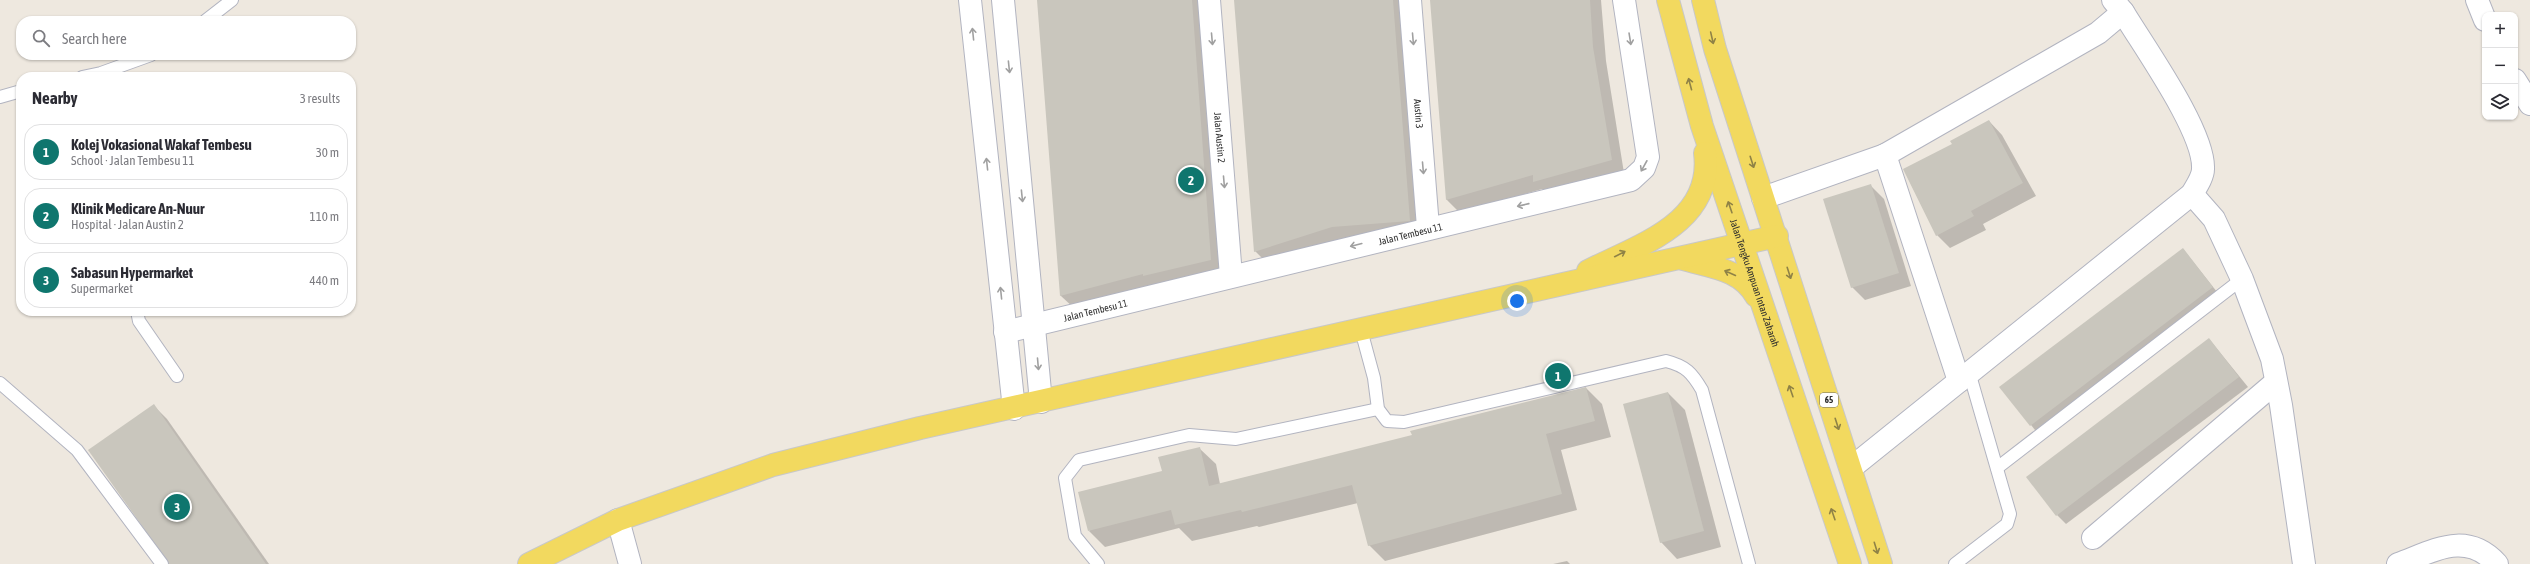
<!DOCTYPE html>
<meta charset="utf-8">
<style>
body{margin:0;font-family:"Asap Condensed",sans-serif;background:#f2f2f3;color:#2b2b33}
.controls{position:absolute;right:12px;top:12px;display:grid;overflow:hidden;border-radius:8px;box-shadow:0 1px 3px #0004}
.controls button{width:36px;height:36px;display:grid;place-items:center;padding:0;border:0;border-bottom:1px solid #e1e1e2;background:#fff;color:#2b2b33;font:20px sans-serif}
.you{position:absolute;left:1517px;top:301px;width:14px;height:14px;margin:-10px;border:3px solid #fff;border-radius:50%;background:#1a73e8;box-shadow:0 0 0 6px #1a73e833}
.badge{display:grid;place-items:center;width:26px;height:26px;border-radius:50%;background:#0f766e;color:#fff;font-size:13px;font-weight:700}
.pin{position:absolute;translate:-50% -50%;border:2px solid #fff;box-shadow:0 1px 4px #0006}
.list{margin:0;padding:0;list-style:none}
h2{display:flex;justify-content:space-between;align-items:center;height:52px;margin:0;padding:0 16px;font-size:17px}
h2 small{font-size:13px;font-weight:400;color:#7c7c81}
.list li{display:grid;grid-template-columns:26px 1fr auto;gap:12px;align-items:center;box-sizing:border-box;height:56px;margin:0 8px 8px;padding:0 8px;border:1px solid #e1e1e2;border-radius:16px}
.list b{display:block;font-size:15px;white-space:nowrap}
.list p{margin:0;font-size:13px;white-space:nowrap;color:#7c7c81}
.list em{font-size:13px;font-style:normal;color:#7c7c81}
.icon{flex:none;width:22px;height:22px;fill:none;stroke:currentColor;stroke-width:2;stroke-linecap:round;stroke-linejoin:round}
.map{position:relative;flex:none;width:2530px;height:564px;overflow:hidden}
.search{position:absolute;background:#fff;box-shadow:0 1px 3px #0004;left:16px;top:16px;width:340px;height:44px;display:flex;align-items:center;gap:10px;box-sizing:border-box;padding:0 14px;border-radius:16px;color:#7c7c81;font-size:15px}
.panel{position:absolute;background:#fff;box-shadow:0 1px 3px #0004;left:16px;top:72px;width:340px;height:244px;border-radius:16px}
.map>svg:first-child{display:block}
.shadow{fill:#0003}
.building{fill:#c9c6bd}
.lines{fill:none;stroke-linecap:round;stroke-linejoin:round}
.service-casing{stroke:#b2b4c0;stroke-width:14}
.minor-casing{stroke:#b2b4c0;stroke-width:24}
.tertiary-casing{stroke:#b2b4c0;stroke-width:24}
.primary-casing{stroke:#c8c8c8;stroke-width:24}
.service{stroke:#fff;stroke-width:12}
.minor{stroke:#fff;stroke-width:22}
.tertiary{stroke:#fff;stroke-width:22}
.primary{stroke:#f2d95f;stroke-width:22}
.oneway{stroke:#a0a0a0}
.oneway2{stroke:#8f8246}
.labels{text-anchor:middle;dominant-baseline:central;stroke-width:4;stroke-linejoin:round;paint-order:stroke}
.shield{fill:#fff;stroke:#6b6b6b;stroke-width:1}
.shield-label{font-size:9px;font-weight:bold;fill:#2c2c2c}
.street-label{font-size:10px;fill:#2c2c2c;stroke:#fff}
</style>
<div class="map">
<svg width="2530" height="564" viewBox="0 0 2530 564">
<rect width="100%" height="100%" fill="#eee8df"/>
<g class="shadow">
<path d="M1038 0H1204L1224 273 1075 309 1061 296Z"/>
<path d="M1235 0H1405L1423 234 1268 264 1255 251Z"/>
<path d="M1431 0H1601L1606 61 1624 173 1548 195 1542 189 1460 213 1447 200Z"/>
<path d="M1989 121 2002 135 2036 196 1983 224 1986 230 1950 248 1937 235Z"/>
<path d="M1871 186 1884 199 1911 286 1865 300 1852 287Z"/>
<path d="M2183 249 2221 297 2039 435 2001 387Z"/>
<path d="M2209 339 2248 387 2066 524 2057 515Z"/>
<path d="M1586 388 1602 404 1611 437 1561 450 1577 510 1385 561 1369 545 1358 503 1259 527 1257 526 1192 541 1179 528 1105 547 1089 531 1163 471 1199 448 1216 464 1220 484 1413 436Z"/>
<path d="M1668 393 1685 410 1721 547 1677 559 1661 542Z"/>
<path d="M154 406 167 419 269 564H170Z"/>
<path d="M1567 561 1570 564H1553Z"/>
</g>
<g class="building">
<path d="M1037 0H1192L1211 260 1143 276V274L1060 296Z"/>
<path d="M1234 0H1393L1410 221 1332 227 1254 252Z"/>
<path d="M1430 0H1590L1593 47 1612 160 1533 182V175L1446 200Z"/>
<path d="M1989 120 2023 183 1971 211 1974 216 1936 236 1903 169 1952 144 1950 141Z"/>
<path d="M1871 184 1899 273 1851 288 1823 199Z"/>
<path d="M2183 248 2213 287 2030 426 1999 387Z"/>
<path d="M2209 338 2239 377 2056 516 2026 477Z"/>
<path d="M1586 387 1595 421 1546 434 1562 494 1368 546 1352 485 1242 512 1241 510 1175 525 1171 510 1088 531 1078 492 1162 471 1158 457 1200 447 1209 486 1412 435 1410 431Z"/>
<path d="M1668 392 1704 531 1660 543 1623 404Z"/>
<path d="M154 404 266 564H169L88 450Z"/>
</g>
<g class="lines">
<g class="service-casing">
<g id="service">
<path d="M205 21 232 0"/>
<path d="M82 77 101 73 151 55"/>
<path d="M0 97 21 91"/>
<path d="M137 311 139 321 177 376"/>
<path d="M1361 330 1374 378 1378 409 1387 421 1404 422 1666 361C1686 366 1692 373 1702 390L1749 564"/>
<path d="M0 383 77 450 162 564"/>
<path d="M1997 468 2242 279"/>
<path d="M1098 564 1075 536 1065 478 1079 460 1189 435 1236 439 1378 409"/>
<path d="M1955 564 2007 524 2010 514 1969 372"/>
</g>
</g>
<g class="minor-casing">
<g id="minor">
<path id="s1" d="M1209 0 1231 276"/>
<path id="s2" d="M1410 0 1428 227"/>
<path d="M2477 0 2485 20"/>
<path d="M2515 80 2530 104"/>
<path d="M1885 155 1959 381"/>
<path d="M2192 194 2214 219 2242 279 2272 359 2281 405 2304 564"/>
<path d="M1763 198 1885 155 2098 33 2123 12"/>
<path id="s3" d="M1005 332 1631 180 1644 168 1648 157 1624 0"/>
<path d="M1851 468 2192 194C2196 187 2203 177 2203 169 2205 132 2144 47 2123 12L2113 0"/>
<path d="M618 520 630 564"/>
<path d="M2093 538 2276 382"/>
<path d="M2398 564C2434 551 2466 530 2497 564"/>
</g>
</g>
<g class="tertiary-casing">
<g id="tertiary">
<path d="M970 0 1014 409"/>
<path d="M1003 0 1041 402"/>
</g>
</g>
<g class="primary-casing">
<g id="primary">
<path id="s4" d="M1668 0 1702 126 1850 564"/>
<path d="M1703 0 1715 49 1881 564"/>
<path d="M1683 259C1711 267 1741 269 1756 296"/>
<path d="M1588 271C1639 245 1714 223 1705 153"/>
<path d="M529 564 618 520 773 465 920 428 1777 236"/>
</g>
</g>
<use href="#service" class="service"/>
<use href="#minor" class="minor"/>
<use href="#tertiary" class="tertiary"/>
<use href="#primary" class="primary"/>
</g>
<defs><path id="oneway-shaft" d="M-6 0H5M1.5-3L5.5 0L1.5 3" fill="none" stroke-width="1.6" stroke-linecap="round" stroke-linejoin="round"/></defs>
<g class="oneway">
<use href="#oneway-shaft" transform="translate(973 34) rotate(-96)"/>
<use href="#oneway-shaft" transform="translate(1212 39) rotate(85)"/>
<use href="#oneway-shaft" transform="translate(1413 39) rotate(85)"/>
<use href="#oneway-shaft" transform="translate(1630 39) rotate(81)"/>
<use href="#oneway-shaft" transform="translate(1009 67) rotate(84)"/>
<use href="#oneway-shaft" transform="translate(987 164) rotate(-96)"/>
<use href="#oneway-shaft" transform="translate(1644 166) rotate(119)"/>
<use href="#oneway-shaft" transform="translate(1423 168) rotate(85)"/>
<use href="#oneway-shaft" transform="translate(1224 182) rotate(85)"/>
<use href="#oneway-shaft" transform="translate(1022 196) rotate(84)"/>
<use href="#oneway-shaft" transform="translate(1523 205) rotate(167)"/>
<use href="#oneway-shaft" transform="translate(1356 245) rotate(166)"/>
<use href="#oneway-shaft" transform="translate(1001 293) rotate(-96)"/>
<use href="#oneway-shaft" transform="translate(1038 364) rotate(85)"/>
</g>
<g class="oneway2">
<use href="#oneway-shaft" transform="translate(1712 38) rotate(77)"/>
<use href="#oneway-shaft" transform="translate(1690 84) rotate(-105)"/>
<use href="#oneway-shaft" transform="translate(1752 162) rotate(72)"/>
<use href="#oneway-shaft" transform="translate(1730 207) rotate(-109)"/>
<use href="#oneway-shaft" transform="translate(1620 254) rotate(-27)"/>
<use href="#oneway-shaft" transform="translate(1730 273) rotate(-156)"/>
<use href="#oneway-shaft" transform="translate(1789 273) rotate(72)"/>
<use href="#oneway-shaft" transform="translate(1791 391) rotate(-109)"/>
<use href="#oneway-shaft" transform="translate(1837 424) rotate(72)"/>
<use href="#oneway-shaft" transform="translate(1833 514) rotate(-109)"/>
<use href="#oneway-shaft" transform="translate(1876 548) rotate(73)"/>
</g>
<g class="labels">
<rect class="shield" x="1820" y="393" width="18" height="14" rx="3"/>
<g class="shield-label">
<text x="1829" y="400">65</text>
</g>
<g class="street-label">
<text stroke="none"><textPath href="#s2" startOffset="114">Austin 3</textPath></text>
<text stroke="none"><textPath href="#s1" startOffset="138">Jalan Austin 2</textPath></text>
<text stroke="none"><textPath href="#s3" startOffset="417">Jalan Tembesu 11</textPath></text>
<text stroke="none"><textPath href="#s4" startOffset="296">Jalan Tengku Ampuan Intan Zaharah</textPath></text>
<text stroke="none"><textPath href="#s3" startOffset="93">Jalan Tembesu 11</textPath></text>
</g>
</g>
</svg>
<div class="controls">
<button>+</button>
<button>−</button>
<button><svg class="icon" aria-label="layers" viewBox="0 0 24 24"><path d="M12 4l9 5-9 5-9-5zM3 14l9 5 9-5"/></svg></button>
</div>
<div class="you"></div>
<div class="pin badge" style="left:1558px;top:376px">1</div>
<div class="pin badge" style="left:1191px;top:180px">2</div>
<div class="pin badge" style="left:177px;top:507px">3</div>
<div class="search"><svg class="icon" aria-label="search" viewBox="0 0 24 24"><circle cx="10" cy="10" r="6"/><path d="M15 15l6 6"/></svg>Search here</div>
<section class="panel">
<h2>Nearby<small>3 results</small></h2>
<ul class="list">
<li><span class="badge">1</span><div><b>Kolej Vokasional Wakaf Tembesu</b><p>School · Jalan Tembesu 11</p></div><em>30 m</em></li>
<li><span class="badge">2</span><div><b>Klinik Medicare An-Nuur</b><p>Hospital · Jalan Austin 2</p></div><em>110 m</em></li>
<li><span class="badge">3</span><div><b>Sabasun Hypermarket</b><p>Supermarket</p></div><em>440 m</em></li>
</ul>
</section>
</div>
